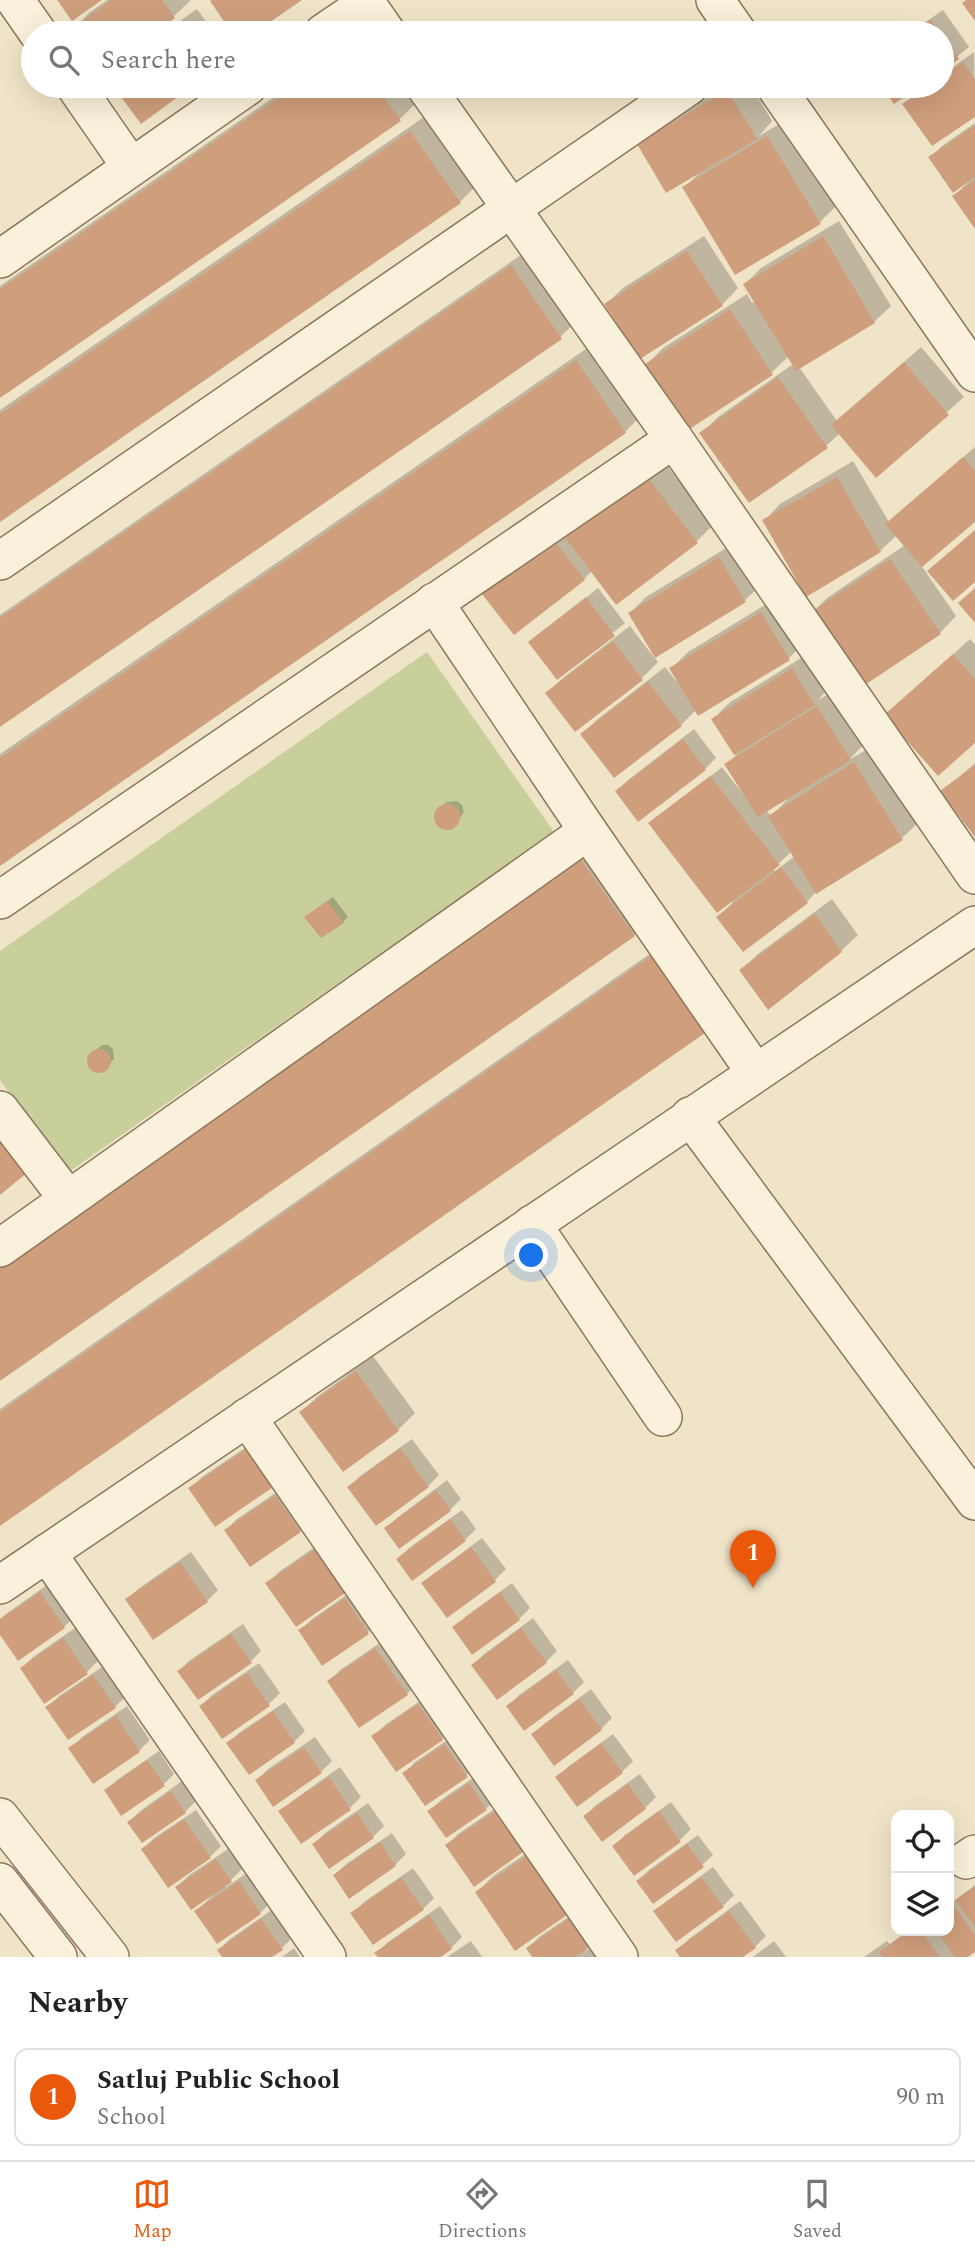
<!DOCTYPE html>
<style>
body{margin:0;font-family:Spectral,serif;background:#f6f6f6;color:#222}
.controls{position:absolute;right:21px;bottom:21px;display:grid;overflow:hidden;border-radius:14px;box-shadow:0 7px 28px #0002}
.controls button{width:63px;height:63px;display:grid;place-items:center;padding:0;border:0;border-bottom:2px solid #e0e0e0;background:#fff;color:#222;font:35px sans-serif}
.you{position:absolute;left:532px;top:1256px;width:24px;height:24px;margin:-18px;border:5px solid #fff;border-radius:50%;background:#1a73e8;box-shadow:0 0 0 10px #1a73e833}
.badge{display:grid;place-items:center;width:46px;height:46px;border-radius:50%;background:#ea580c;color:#fff;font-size:23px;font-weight:700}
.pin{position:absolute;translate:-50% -58px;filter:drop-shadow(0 2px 4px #0008)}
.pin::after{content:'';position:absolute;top:37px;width:24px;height:21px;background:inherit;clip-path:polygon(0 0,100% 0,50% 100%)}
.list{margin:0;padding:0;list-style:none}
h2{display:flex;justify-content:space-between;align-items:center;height:91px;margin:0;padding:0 28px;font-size:30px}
h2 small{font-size:23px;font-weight:400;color:#767676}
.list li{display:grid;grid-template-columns:46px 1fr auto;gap:21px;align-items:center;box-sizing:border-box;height:98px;margin:0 14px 14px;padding:0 14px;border:2px solid #e0e0e0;border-radius:14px}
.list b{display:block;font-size:26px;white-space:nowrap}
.list p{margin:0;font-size:23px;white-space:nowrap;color:#767676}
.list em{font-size:23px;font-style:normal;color:#767676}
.icon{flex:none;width:38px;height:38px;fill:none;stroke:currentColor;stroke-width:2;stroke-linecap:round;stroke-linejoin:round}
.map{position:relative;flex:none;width:975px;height:1957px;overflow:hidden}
.search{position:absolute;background:#fff;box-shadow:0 7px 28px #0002;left:21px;right:21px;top:21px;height:77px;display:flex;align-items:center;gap:18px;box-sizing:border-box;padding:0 24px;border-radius:38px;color:#767676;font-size:26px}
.sheet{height:203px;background:#fff}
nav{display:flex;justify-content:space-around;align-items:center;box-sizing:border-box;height:98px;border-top:2px solid #e0e0e0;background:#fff;font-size:19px;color:#767676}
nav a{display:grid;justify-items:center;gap:4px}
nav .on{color:#ea580c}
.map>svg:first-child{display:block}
.green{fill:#c9cf9b}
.shadow{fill:#0003;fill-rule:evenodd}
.building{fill:#cf9f7d}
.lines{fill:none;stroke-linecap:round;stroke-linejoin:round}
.minor-casing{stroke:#8d765c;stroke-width:40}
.minor{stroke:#faf1dc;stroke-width:37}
</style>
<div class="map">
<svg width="975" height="1957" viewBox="0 0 975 1957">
<rect width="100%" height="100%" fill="#f0e4c8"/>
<path class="green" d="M427 652 554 832 66 1174 0 1080V951Z"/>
<g class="shadow">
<path d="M107 0H191L174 16 151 33H78L74 28 90 12Z"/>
<path d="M197 9 214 33H163Z"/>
<path d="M943 10 969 47 942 69V33H910Z"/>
<path d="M974 52 975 115 905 104 927 86H942V75Z"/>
<path d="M290 86H404L416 103 400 119 0 395V286Z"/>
<path d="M726 86H751L772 121 759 136 784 121 836 206 819 223 684 188 699 173 639 144 655 128Z"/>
<path d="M427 115 476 186 460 202 0 520V410Z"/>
<path d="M975 123V226L954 196 968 182 931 157 942 146Z"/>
<path d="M839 221 891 306 874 322 799 367 837 421 921 347 964 397 876 475 840 433 826 446 702 433 718 417 793 364 789 356 771 373 647 364 663 348 747 294 752 303 755 301 745 284 761 268Z"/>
<path d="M704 236 738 288 722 305 606 304 623 288Z"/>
<path d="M528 250 577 321 560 337 0 725V615Z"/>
<path d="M593 344 642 415 625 432 0 864V754Z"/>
<path d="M975 447V519L921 565 956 616 940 633 811 614 827 598 905 545 897 535 880 551 764 521 780 504 853 461 889 522Z"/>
<path d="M662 459 713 525 696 542 592 571 584 579 485 595 501 578Z"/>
<path d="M736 542 762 584 745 600 653 656 658 662 641 679 547 693 564 677 630 626 653 656 655 655 630 613 646 597Z"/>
<path d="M598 588 625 623 557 678 530 642Z"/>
<path d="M778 597 805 642 789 658 697 709 681 725 614 776 582 734 599 718 665 667 676 681 678 679 672 668 688 652Z"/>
<path d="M970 639 975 645V741L903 699Z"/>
<path d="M809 653 830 687 818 700 834 691 866 742 849 760 871 747 919 822 902 838 816 892 807 902 718 917 733 902 651 824 722 767 740 790 742 788 727 764 736 755 713 719 729 703ZM788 799 771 816 766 810ZM792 851 795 856 775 871 773 869Z"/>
<path d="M694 729 716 758 705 769 639 819 617 791 628 780Z"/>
<path d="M975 763V834L943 791Z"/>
<path d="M457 801 462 805 464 812 458 821 452 827 444 828 438 824 437 813 441 807 447 802Z"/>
<path d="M598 845 651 918 634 935 0 1379V1264Z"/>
<path d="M333 897 348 917 343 922 312 912Z"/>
<path d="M832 899 858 935 841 951 741 970 758 954Z"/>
<path d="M668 941 720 1015 704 1031 0 1524V1409Z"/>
<path d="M102 1045H108L113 1049 114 1059 104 1069H93L89 1064 91 1054Z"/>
<path d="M373 1356 415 1413 398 1430 343 1470 301 1412 318 1396Z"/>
<path d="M261 1437 275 1484 191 1488 202 1477Z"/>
<path d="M412 1439 439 1475 428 1486 350 1487 360 1476Z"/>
<path d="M447 1480 461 1499 450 1510 386 1529 397 1518Z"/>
<path d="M287 1485 311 1520 300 1531 226 1530 237 1519Z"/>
<path d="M462 1510 476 1529 465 1540 398 1559 409 1548Z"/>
<path d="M329 1537 358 1579 268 1583 279 1572Z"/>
<path d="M482 1538 506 1569 495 1580 424 1584 435 1573Z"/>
<path d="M191 1552 218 1590 207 1601 127 1600 138 1589Z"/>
<path d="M51 1582 75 1616 64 1627 0 1632V1619L6 1614Z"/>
<path d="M512 1583 530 1608 519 1619 473 1653 454 1628 465 1617Z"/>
<path d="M356 1588 379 1621 368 1632 300 1631 311 1620Z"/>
<path d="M533 1618 557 1651 546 1662 497 1698 473 1665 484 1654Z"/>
<path d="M243 1624 261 1651 250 1662 179 1671 190 1660Z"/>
<path d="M75 1628 98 1661 87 1672 22 1668 33 1657Z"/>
<path d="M387 1638 418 1683 407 1694 329 1681 340 1670Z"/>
<path d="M568 1660 584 1682 573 1693 524 1729 508 1706 519 1695Z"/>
<path d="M259 1663 280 1693 269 1704 222 1736 201 1706 212 1695Z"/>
<path d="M105 1665 126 1696 115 1707 69 1738 48 1707 59 1696Z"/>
<path d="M591 1689 612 1718 601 1729 554 1763 533 1735 544 1724Z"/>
<path d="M430 1694 453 1728 442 1739 374 1736 385 1725Z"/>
<path d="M285 1702 305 1731 294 1742 229 1743 240 1732Z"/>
<path d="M127 1706 150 1740 139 1751 94 1782 71 1748 82 1737Z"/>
<path d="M456 1734 477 1765 466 1776 405 1773 415 1762Z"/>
<path d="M613 1734 633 1761 622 1772 557 1778 568 1767Z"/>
<path d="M315 1737 332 1761 321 1772 257 1780 268 1769Z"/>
<path d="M159 1751 174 1774 163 1785 106 1791 117 1780Z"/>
<path d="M340 1767 361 1797 350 1808 301 1842 281 1812 292 1801Z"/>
<path d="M480 1773 497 1798 486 1809 430 1811 441 1800Z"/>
<path d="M640 1774 656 1797 645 1808 585 1816 596 1805Z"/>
<path d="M182 1781 196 1801 185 1812 129 1822 140 1811Z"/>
<path d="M506 1801 533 1840 522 1851 447 1845 458 1834Z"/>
<path d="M671 1802 691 1829 680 1840 635 1873 614 1846 625 1835Z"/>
<path d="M368 1803 384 1826 373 1837 314 1844 325 1833Z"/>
<path d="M196 1810 221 1846 210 1857 143 1849 154 1838Z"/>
<path d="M392 1833 406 1854 395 1865 350 1896 335 1875 346 1864Z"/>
<path d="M698 1835 713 1855 702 1865 638 1881 649 1870Z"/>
<path d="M547 1839 569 1912 477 1892 493 1876Z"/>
<path d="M228 1849 242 1869 225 1886 226 1887 250 1871 271 1902 260 1913 218 1942 196 1911 212 1896 177 1887 188 1876Z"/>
<path d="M713 1867 734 1895 723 1906 656 1911 667 1901Z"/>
<path d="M413 1868 434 1898 423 1909 353 1913 364 1902Z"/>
<path d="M975 1885V1950L965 1957H864L887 1941 890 1944 907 1931H949V1905Z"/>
<path d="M740 1901 766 1936 755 1947 740 1957H683L678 1950 689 1939Z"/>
<path d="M440 1906 462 1937 451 1948 438 1957H380L377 1953 388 1942Z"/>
<path d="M583 1907 586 1949 587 1950 600 1942 610 1957H534L528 1948 539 1937Z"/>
<path d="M273 1909 293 1937 282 1948 269 1957H224L219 1950 230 1939Z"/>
<path d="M471 1941 482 1957H447Z"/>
<path d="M774 1941 786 1957H753Z"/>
<path d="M294 1948 300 1957H282Z"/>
</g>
<g class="building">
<path d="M57 0H102L72 21Z"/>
<path d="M111 0H162L175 18 154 33H75L72 28Z"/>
<path d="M212 0H302L254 33H232L210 1Z"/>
<path d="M966 0H975V21L962 3Z"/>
<path d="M931 20 940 33H912Z"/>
<path d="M180 24 186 33H167Z"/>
<path d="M942 35 959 59 942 71Z"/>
<path d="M963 62 975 79V117L932 146 902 104 929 86H942V77Z"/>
<path d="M113 86H193L141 124Z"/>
<path d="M295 86H376L401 121 0 398V289Z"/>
<path d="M881 86H920L894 104Z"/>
<path d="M727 90 757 139 666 193 637 144Z"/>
<path d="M975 125V177L953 193 928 157Z"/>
<path d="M410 131 461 203 0 522V414Z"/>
<path d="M767 136 821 224 735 275 682 187Z"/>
<path d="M975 180V229L952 196Z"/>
<path d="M823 236 875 323 796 371 743 284Z"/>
<path d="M687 251 723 306 640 359 604 304Z"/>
<path d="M511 265 562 339 0 727V618Z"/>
<path d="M730 309 773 375 688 430 645 364Z"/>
<path d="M576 360 626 433 0 866V758Z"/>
<path d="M904 362 949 415 876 478 831 425Z"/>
<path d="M778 377 828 448 749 503 699 433Z"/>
<path d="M963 457 975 471V522L922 567 885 524Z"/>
<path d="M645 474 698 543 616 605 564 536Z"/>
<path d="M837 477 881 552 806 597 762 520Z"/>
<path d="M975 530V582L953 601 927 571Z"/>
<path d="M554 540 585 580 514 635 482 594Z"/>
<path d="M719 557 746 602 655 658 628 613Z"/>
<path d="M890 559 941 634 859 689 808 614Z"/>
<path d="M975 588V623L958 603Z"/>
<path d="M586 597 615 636 557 680 528 642Z"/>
<path d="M761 612 790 660 698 716 669 668Z"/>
<path d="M613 641 643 680 575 732 545 693Z"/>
<path d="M953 654 975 679V743L938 776 884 715Z"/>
<path d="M792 668 815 705 734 755 711 719Z"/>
<path d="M648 682 682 726 614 778 580 734Z"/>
<path d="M817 706 851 760 758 817 724 764Z"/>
<path d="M683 739 706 770 638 822 615 791Z"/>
<path d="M854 762 903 840 816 894 768 816Z"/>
<path d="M975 765V837L940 791Z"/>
<path d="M710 776 780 865 717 913 648 823Z"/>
<circle cx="447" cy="817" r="13"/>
<path d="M581 860 635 936 0 1381V1266Z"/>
<path d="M781 867 808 903 743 952 716 917Z"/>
<path d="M327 901 344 923 321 938 304 917Z"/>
<path d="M815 914 842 952 768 1010 739 970Z"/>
<path d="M651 956 705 1033 0 1526V1412Z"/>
<circle cx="99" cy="1061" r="12"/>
<path d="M0 1139 28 1172 0 1195Z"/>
<path d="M356 1371 399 1431 343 1472 299 1412Z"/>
<path d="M249 1447 276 1485 215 1527 188 1488Z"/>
<path d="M400 1448 429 1487 376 1526 347 1487Z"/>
<path d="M436 1490 451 1511 399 1549 384 1528Z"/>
<path d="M275 1495 301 1532 250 1567 224 1530Z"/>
<path d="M450 1519 466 1541 412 1581 396 1559Z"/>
<path d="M318 1547 348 1591 296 1627 265 1583Z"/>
<path d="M471 1547 496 1582 447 1618 421 1583Z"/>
<path d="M180 1562 208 1602 153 1640 125 1599Z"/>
<path d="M40 1592 65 1628 18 1661 0 1635V1619Z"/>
<path d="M500 1592 520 1620 472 1655 452 1627Z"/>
<path d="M345 1598 369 1634 322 1666 298 1630Z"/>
<path d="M521 1628 547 1663 497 1700 471 1665Z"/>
<path d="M231 1634 252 1663 198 1700 177 1671Z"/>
<path d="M63 1638 88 1674 44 1704 20 1668Z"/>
<path d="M375 1648 408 1695 359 1728 327 1681Z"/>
<path d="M556 1670 574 1694 524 1731 506 1706Z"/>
<path d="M247 1673 270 1706 222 1739 199 1706Z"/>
<path d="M93 1675 116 1708 68 1740 45 1707Z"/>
<path d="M579 1699 602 1730 554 1766 531 1734Z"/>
<path d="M418 1704 443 1740 396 1772 371 1736Z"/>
<path d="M273 1711 295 1743 249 1775 226 1743Z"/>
<path d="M116 1716 140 1752 93 1784 68 1748Z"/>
<path d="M601 1743 623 1773 577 1807 555 1777Z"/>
<path d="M444 1744 468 1777 425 1806 402 1773Z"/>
<path d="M304 1747 322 1773 273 1807 255 1780Z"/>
<path d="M147 1760 165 1786 121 1816 104 1790Z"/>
<path d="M329 1777 351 1810 301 1844 278 1811Z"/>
<path d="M469 1783 487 1810 446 1838 427 1811Z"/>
<path d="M628 1784 646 1809 602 1842 583 1816Z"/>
<path d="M171 1791 186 1813 142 1843 127 1822Z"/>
<path d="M495 1811 523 1852 474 1887 445 1845Z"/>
<path d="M659 1811 681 1842 634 1876 612 1846Z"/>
<path d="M357 1813 374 1838 329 1869 312 1844Z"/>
<path d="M184 1819 211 1858 168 1888 141 1849Z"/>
<path d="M380 1842 396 1866 349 1899 333 1875Z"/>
<path d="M687 1844 704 1867 653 1904 636 1881Z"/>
<path d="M529 1854 570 1913 515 1951 475 1892Z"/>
<path d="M216 1859 232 1882 191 1910 175 1887Z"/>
<path d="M701 1877 724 1907 676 1942 653 1911Z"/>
<path d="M401 1878 424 1910 373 1945 350 1913Z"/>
<path d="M239 1881 261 1914 217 1944 194 1911Z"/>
<path d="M975 1886V1927L955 1900Z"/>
<path d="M952 1903 975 1935V1952L968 1957H955L937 1931H949V1906Z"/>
<path d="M729 1911 756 1948 743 1957H680L675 1950Z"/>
<path d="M429 1915 452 1949 441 1957H378L374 1953Z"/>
<path d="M571 1917 591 1946 575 1957H532L526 1948Z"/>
<path d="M261 1919 283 1950 272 1957H222L217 1950Z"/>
<path d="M909 1931H921L940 1957H883L879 1952Z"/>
</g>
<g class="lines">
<g class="minor-casing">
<g id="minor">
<path d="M15 0 38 33"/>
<path d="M364 0 387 33"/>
<path d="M715 0 738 33"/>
<path d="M323 33 366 4"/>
<path d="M75 86 131 167"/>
<path d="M425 86 674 439 975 875"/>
<path d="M775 86 975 373"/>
<path d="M0 259 248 86"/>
<path d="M0 561 689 86"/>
<path d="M434 602 588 831 755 1072"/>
<path d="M0 900 674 439"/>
<path d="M0 1110 68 1199"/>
<path d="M690 1116 975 1501"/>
<path d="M532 1224 663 1417"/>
<path d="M0 1248 588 831"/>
<path d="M247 1417 619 1957"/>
<path d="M47 1553 327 1957"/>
<path d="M0 1585 975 925"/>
<path d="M0 1817 110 1957"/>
<path d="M966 1860 975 1854"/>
<path d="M0 1882 58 1957"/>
</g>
</g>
<use href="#minor" class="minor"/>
</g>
</svg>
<div class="controls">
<button><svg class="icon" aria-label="locate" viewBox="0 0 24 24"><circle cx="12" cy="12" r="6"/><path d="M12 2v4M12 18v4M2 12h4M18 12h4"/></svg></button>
<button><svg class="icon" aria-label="layers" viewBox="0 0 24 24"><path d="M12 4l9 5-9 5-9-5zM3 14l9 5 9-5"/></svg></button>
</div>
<div class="you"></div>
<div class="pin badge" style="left:753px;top:1588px">1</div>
<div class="search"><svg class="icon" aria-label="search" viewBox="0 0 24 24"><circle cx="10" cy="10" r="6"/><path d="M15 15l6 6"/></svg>Search here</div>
</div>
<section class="sheet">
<h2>Nearby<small></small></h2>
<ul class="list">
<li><span class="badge">1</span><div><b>Satluj Public School</b><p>School</p></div><em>90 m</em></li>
</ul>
</section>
<nav>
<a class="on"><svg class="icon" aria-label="map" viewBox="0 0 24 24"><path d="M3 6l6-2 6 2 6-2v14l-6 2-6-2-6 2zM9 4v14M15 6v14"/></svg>Map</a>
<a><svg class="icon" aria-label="directions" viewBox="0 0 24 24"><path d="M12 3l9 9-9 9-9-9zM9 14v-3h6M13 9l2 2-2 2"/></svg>Directions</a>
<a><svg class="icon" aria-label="saved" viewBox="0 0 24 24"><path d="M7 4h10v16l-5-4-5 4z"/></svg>Saved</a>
</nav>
